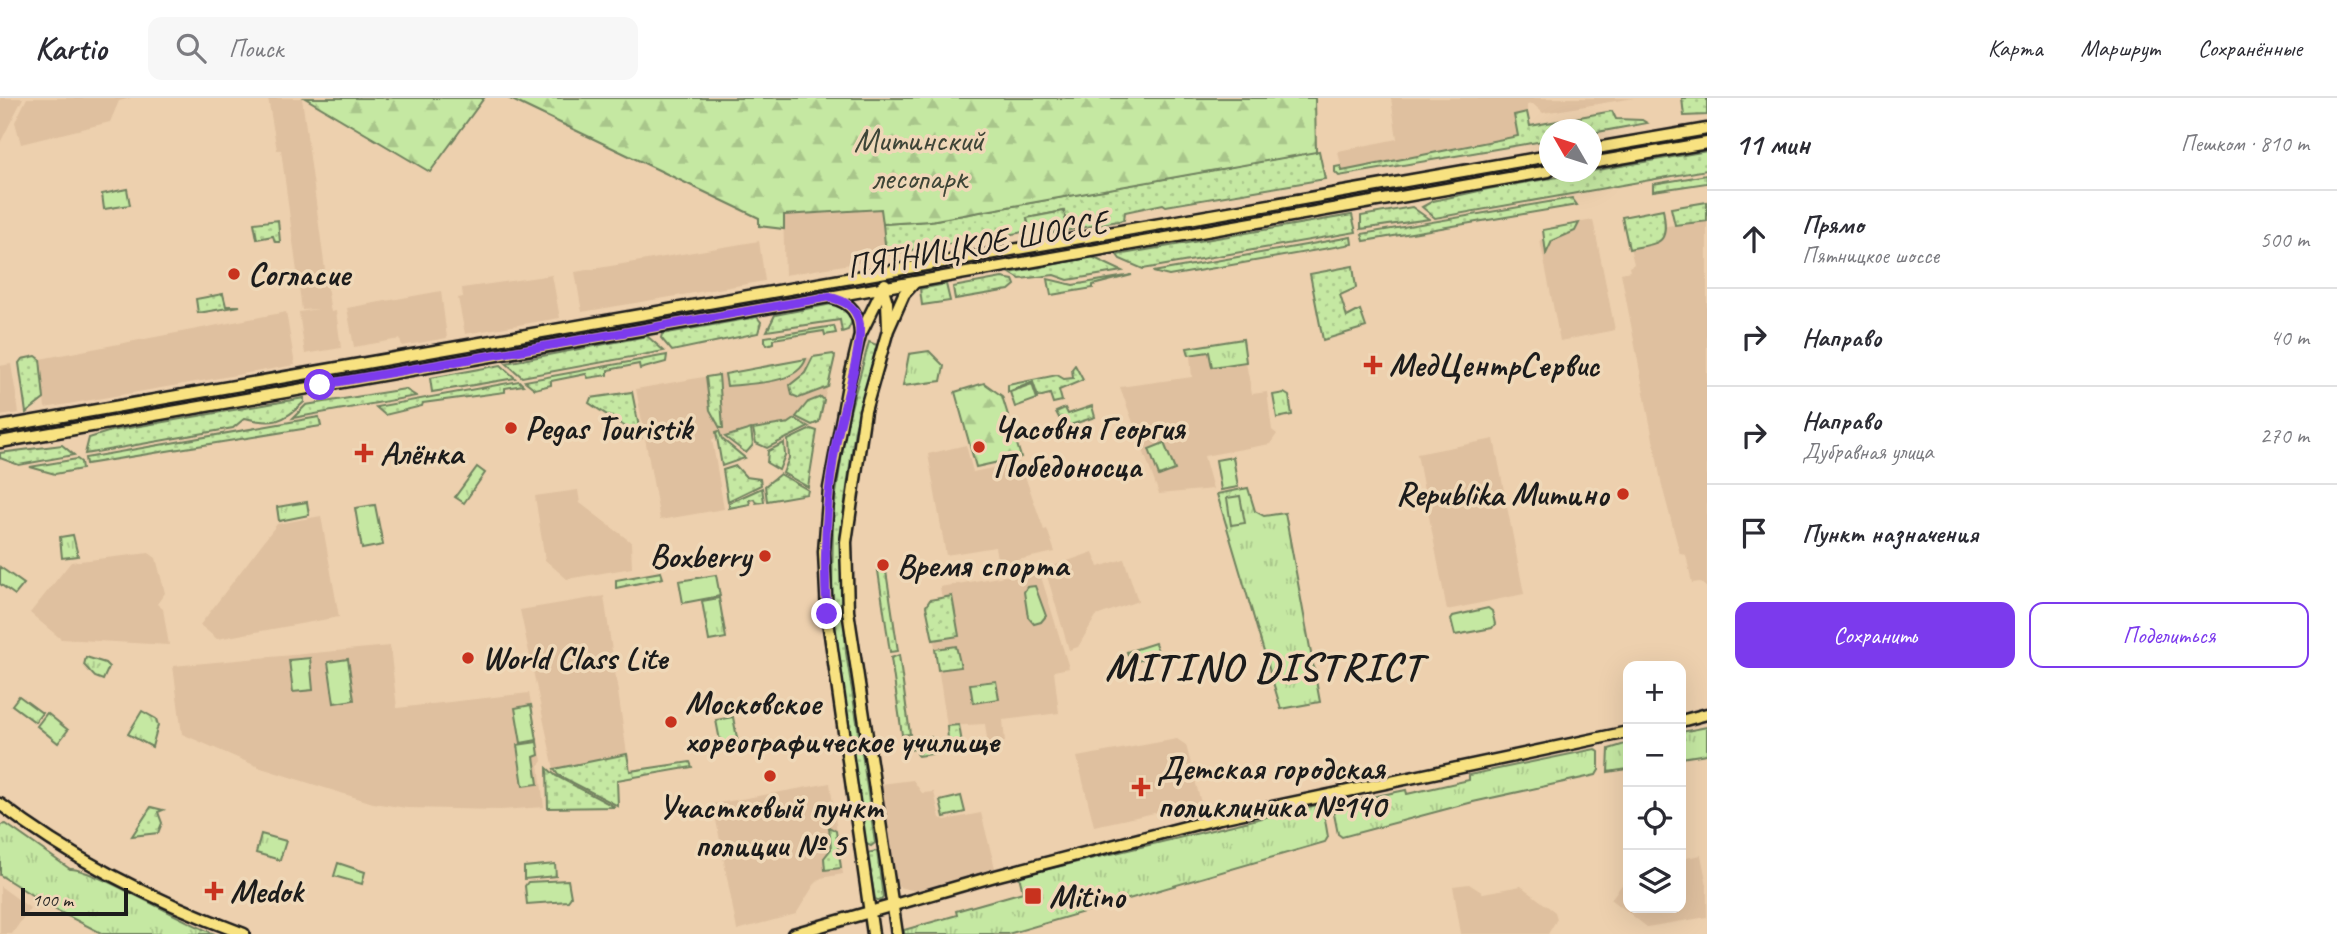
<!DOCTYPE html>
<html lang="ru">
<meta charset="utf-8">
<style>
body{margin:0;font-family:Caveat,sans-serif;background:#f7f7f7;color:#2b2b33}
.controls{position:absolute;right:21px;bottom:21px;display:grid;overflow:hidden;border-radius:14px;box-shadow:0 7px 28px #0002}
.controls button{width:63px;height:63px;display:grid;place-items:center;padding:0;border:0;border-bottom:2px solid #e1e1e2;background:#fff;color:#2b2b33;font:35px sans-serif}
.compass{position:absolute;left:1539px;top:21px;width:63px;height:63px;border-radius:50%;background:#fff;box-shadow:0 7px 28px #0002;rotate:309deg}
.scale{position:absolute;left:21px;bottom:18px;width:107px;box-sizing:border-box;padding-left:7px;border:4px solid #1c1c1c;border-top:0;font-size:19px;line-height:24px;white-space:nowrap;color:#1c1c1c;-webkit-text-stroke:5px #efd8b8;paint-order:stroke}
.stop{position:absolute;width:21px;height:21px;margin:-16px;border:5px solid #7c3aed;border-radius:50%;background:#fff}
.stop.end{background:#7c3aed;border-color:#fff;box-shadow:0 2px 7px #0008}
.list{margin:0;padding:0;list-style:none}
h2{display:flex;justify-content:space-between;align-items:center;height:91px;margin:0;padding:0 28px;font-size:30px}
h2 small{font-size:23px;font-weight:400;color:#7c7c81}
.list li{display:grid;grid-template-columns:46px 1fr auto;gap:21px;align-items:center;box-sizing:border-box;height:98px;padding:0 28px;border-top:2px solid #e1e1e2}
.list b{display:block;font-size:26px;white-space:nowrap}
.list p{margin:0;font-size:23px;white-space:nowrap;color:#7c7c81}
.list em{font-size:23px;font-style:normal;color:#7c7c81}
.actions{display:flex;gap:14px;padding:21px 28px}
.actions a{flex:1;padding:16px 0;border:2px solid #7c3aed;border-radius:14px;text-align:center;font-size:24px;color:#7c3aed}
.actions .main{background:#7c3aed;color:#fff}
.icon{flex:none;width:38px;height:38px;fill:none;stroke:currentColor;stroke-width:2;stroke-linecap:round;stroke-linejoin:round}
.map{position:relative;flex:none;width:1707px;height:836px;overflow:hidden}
header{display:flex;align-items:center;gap:42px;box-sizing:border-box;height:98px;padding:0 35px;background:#fff;border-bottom:2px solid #e1e1e2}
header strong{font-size:33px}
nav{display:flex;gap:38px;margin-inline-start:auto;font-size:24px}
.search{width:490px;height:63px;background:#f7f7f7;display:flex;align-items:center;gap:18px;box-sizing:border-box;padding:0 24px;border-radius:14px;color:#7c7c81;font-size:26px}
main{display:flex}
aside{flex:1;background:#fff}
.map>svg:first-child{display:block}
.built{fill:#dfc09f}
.grass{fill:url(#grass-dots);stroke:#70825f;stroke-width:2}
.forest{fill:url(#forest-firs);stroke:#70825f;stroke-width:2}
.park{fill:url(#park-tufts);stroke:#70825f;stroke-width:2}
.pitch{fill:#c5e8a2;stroke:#70825f;stroke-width:2}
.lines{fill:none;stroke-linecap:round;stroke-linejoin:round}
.major-casing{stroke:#1c1c1c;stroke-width:15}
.major{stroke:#f8e281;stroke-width:10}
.route{stroke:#7c3aed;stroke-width:9}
.poi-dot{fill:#c8321e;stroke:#efd8b8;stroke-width:2.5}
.labels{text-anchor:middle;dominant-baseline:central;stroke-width:7;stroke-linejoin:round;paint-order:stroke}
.park-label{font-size:33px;fill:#3e4537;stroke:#efd8b8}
.street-label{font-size:33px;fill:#1c1c1c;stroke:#efd8b8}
.poi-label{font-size:33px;font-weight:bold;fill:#1c1c1c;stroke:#efd8b8;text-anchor:start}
.district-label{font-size:40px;font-weight:bold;letter-spacing:2px;fill:#1c1c1c;stroke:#efd8b8}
</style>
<header>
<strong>Kartio</strong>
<div class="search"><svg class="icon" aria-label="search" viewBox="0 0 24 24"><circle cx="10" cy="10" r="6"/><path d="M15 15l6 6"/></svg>Поиск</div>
<nav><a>Карта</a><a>Маршрут</a><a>Сохранённые</a></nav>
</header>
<main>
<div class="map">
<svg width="1707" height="836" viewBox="0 0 1707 836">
<defs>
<pattern id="grass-dots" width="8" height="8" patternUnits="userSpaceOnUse" patternTransform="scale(1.75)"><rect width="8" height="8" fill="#c5e8a2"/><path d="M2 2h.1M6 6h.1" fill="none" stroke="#a9c68b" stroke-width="1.8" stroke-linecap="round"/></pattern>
<pattern id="forest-firs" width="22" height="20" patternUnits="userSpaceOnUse" patternTransform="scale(1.75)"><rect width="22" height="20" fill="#c5e8a2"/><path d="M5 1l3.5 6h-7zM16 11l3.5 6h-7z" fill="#a9c68b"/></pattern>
<pattern id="park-tufts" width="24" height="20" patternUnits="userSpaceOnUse" patternTransform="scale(1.75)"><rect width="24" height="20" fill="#c5e8a2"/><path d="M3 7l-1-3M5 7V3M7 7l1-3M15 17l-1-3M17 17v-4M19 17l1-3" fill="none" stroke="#a9c68b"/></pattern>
</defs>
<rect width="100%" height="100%" fill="#edd0ae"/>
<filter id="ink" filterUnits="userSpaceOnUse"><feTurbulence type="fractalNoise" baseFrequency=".0143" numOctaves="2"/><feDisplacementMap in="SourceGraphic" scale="14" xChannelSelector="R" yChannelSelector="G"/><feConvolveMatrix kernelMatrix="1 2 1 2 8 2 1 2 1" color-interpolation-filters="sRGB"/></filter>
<g filter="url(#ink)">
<g class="built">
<path d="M0 0H23L0 45Z"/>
<path d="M27 0H131L119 3 110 24 21 46 15 24Z"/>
<path d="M268 0H302L330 209 331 214 336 213 341 250 305 256 299 214 318 211 302 212 281 52H277Z"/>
<path d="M1391 0H1634L1543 15 1533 6 1527 7V14L1514 17 1518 38 1342 73 1338 53 1397 41Z"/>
<path d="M882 111 886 160 785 177 783 117Z"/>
<path d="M1593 122 1615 232 1560 243 1540 142 1544 141 1543 131Z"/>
<path d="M1707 123V490L1700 484 1692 485 1686 457 1680 456 1662 388 1621 175 1630 173 1629 169 1634 166 1626 133Z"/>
<path d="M759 143 765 183 582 214 575 174Z"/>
<path d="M552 177 560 220 465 236 458 200 463 199 462 190Z"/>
<path d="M441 193 447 240 402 248 400 241 354 249 347 210Z"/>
<path d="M286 214 295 267 45 310 40 261Z"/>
<path d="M1209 255 1211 270 1246 265 1252 296 1267 294 1272 332 1277 336 1270 346 1204 358 1213 391 1159 396 1120 289 1192 279 1190 258Z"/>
<path d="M833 256 836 258 824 302 821 299 804 308 793 324 712 341 724 411 660 422 636 291Z"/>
<path d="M11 266 19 315 0 318V268Z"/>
<path d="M1494 341 1524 496 1447 512 1417 356Z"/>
<path d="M966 347 973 374 1020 364 1044 432 1047 431 1055 454 998 466 995 449 946 457 928 356Z"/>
<path d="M578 392 580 405 631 444 632 470 567 481 545 462 535 398Z"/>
<path d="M321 418 339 519 217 541 200 527 277 426Z"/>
<path d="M1093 454 1098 469 1124 461 1138 503 1096 518 1078 549 1069 552 1045 471Z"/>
<path d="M149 455 156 460 165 495 157 506 163 511 169 547 61 541 30 515 71 464Z"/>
<path d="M1039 472 1069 570 1054 573 1059 615 1003 622 1005 644 988 647 985 626 947 628 928 504 942 501 940 489Z"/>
<path d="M604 498 627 656 554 671 520 512Z"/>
<path d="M390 548 397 610 529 595 542 663 539 667 544 709 501 712 407 710 373 705 261 670 182 636 173 568Z"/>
<path d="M1177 641 1186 647 1201 705 1094 728 1077 659Z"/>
<path d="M913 682 922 695 934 694 940 720 945 722 981 715 995 770 915 793 899 789 895 783 881 686Z"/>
<path d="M830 685 843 776 821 780 814 787 796 816 737 832 713 706Z"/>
<path d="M1701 757 1707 787V819L1647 829 1611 801 1628 779V810H1681V761Z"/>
<path d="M1469 786 1483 795 1521 788 1555 814 1557 821 1548 836H1461L1453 788Z"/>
<path d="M0 788 30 810 12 836H0Z"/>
</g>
<g class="grass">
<path d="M1682 0H1707V17L1684 18Z"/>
<path d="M1612 13 1616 21 1642 22 1647 25 1592 35 1591 32H1549V42L1339 78 1335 74V69L1341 68 1342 73 1518 38 1514 17 1527 14 1530 28Z"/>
<path d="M1319 53 1325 81 1166 108 1163 106 1125 114 1124 122 1032 139 1067 130 1063 113 1027 120 1030 133 886 156 883 126 930 123Z"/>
<path d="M1707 53V72L1435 120 1422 109 1433 103 1488 91Z"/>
<path d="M1707 77V85L1653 93V86Z"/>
<path d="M1572 100 1577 107 1364 143 1362 136Z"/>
<path d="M1707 104V123L1675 127 1671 110Z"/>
<path d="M1412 109 1429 121 1361 131V118Z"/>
<path d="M1663 111C1669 147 1662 144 1629 151L1622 119Z"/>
<path d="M1352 117 1356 134 1143 171 1120 161 1117 157Z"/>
<path d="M278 122 280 144H275L273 138 257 141 254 125Z"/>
<path d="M1579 125 1575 133 1552 143 1546 156 1543 132Z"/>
<path d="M1351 139 1352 146 1169 178 1153 174Z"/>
<path d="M1092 159 1122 173 1068 182 1054 177 1020 181 1010 175Z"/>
<path d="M1353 168 1356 190 1340 197 1347 219 1360 212 1366 229 1323 242 1310 176Z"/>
<path d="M1132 177 1093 187V190L1051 197 1048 181 1073 187Z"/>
<path d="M1002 180 1013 182 1015 187 1009 192 955 201 953 189Z"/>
<path d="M946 186 950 203 922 207 920 191Z"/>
<path d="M223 196 226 208H240L198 215 196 201Z"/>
<path d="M837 205 845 208 853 221 848 232 842 234 840 222 767 233 775 217Z"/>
<path d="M757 219 761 224 758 235 672 253 661 240 662 236Z"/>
<path d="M834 228 836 235 825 237 824 233 773 241V245L767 247 765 243V239Z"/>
<path d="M647 238 664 253 522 279 506 265Z"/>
<path d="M869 244 877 247 855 331 840 440 846 555 860 643 851 646 832 507 833 416 846 328Z"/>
<path d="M833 256 835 258 828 289 799 300 792 297 790 287 805 275 813 259Z"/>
<path d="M667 257 666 264 640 271 639 266 608 272V277L588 280 586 276 551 283V287L535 291 525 283Z"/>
<path d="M36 258 40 261 44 301 26 315 19 265 22 261Z"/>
<path d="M806 261C797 287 750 285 727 288L725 276Z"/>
<path d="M501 267 515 280 432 294 430 280Z"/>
<path d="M1075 267 1083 282 1059 292 1062 303 1053 305 1050 296 1038 299 1033 284 1008 294V287L1057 277 1064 281 1073 280 1072 271Z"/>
<path d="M719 277 723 330H720L710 312 706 279Z"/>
<path d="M519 283 523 287 505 290V294L423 305 422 308 385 317 376 309Z"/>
<path d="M405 291 416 298 293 320 306 307Z"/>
<path d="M632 294 641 339 589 305 591 300Z"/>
<path d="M821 299 824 302 819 324 812 327 796 319 808 304Z"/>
<path d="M304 300V304C283 325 272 327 245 320L233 330 85 356 89 340 111 333Z"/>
<path d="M1092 308 1095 319 1064 329 1056 314 1065 310 1068 316Z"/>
<path d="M319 319 321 328 86 366 85 360Z"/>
<path d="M795 321 809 329 767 350 756 345 753 331 789 325Z"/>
<path d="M751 331 753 347 746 355 725 339Z"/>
<path d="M811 331 817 333 808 389 783 375 789 360 788 342Z"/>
<path d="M719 333 722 341 745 360 722 368 716 334Z"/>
<path d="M784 345 785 357 779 372 767 365 768 353Z"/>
<path d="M62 347 74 357 19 367 0 360V355Z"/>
<path d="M77 361 81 364 82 371 55 376 30 369Z"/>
<path d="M736 368 746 379 760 381 761 387 728 403 723 372Z"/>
<path d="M780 376 808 392 807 396 767 403 765 388Z"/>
<path d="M762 390 764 404 756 405 754 401 749 402 750 406 729 410V405Z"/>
<path d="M878 473H886L898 553 890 554Z"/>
<path d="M661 474 663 480 616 490V482Z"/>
<path d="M952 498 959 538 933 542 926 508 930 502Z"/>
<path d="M956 548 961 569 938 572 935 551Z"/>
<path d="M899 557 910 636 902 637 891 560Z"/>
<path d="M959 627 963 651 949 655 947 628Z"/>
<path d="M931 639 932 656 918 658 916 651 907 652 902 642Z"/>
<path d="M857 651 862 655 875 745 871 748 866 746 852 656Z"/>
<path d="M627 656 630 673 690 664 692 669 617 682 618 708 558 677 554 671Z"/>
<path d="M547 670 556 678 615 709 548 710Z"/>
<path d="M151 709 163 712 158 714 162 725 158 735 132 738Z"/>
<path d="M829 729 836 733 841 770 825 772 824 760 831 751Z"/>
<path d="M877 753 883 800 880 803 875 801 867 755Z"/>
</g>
<g class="forest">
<path d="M305 0H484L430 74Z"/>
<path d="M508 0H1315L1316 54 930 123 883 126 881 111 784 117V131L759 128V120Z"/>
<path d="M984 285 1002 298 1021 359 976 369 955 294Z"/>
</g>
<g class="park">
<path d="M1064 113 1066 126 1030 133 1027 120Z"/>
<path d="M1243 241 1246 264 1212 269 1209 254 1189 257 1187 250Z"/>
<path d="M929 253 944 268 941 283 903 288 909 256Z"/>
<path d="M1032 286 1037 301 1015 309 1010 294Z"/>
<path d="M1284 295 1289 298 1292 317 1277 320 1273 297Z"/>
<path d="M477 369 485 375 464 405 455 399Z"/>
<path d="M1248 390 1255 413 1264 418 1285 415 1320 604 1281 611 1217 396Z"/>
<path d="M307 404 309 417 279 423 277 409Z"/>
<path d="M73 437 78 458 62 460 60 439Z"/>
<path d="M0 469 24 486 15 497 0 486Z"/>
<path d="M719 500 726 540 709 543 702 503Z"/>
<path d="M1155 545 1159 556 1131 565 1127 554Z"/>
<path d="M86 559 105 565 109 569 103 582 95 579 84 567Z"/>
<path d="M19 598 42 615 35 624 12 607Z"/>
<path d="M142 613 156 621 158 627 152 649 128 636Z"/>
<path d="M1707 629V656L1681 660V634Z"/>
<path d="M1628 645V671L1608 674 1609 651Z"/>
<path d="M1595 651 1599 654V672L1596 677 1473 704 1342 739 1338 736 1333 711 1338 706 1406 692 1407 696 1469 682V677Z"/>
<path d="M961 698 965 714 944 719 940 703Z"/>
<path d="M1317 707 1323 710 1328 739 1325 744 1008 836H904V832L957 817 956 813 1023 794 1019 778Z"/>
<path d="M6 726 70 771C88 768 188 827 215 836H103L54 811 0 777V727Z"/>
<path d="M261 736 286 743 280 762 256 755Z"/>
<path d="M555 766 556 778 524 781V769Z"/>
</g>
<g class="pitch">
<path d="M127 91 130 107 104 111 102 96Z"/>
<path d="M1164 345 1175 372 1159 378 1149 351Z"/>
<path d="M1233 359 1238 389 1221 392 1216 362Z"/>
<path d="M1240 398 1245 425 1231 427 1227 400Z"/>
<path d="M375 407 383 447 362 451 355 410Z"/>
<path d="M716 477 720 498 683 505 679 483Z"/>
<path d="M1035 488 1046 518 1041 524 1034 526 1028 519 1024 494 1027 489Z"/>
<path d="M1488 510 1492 513 1495 526 1492 530 1455 537 1451 521 1453 518Z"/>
<path d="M310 560 313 592 293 594 289 562Z"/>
<path d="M348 561 354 602 334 605 328 564Z"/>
<path d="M996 583 999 601 973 605 970 586Z"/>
<path d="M531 607 537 642 521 645 515 610Z"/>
<path d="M47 615 68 632 58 645 37 628Z"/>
<path d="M733 619 738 645 721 648 716 622Z"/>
<path d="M537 644 539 657 534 659 538 686 523 688 517 647Z"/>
<path d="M338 765 365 774 362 786 334 778Z"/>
<path d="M568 782 571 799 568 803 527 806 525 788 528 784Z"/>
</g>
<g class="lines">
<g class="major-casing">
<g id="major">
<path d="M1591 51 1707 31"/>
<path d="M1591 65 1707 45"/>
<path d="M882 188 887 204 888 229"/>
<path d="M832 200C852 205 859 216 860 236"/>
<path d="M0 329 1549 58"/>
<path d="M0 344 1549 73"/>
<path d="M1681 623 1707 616"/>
<path d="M0 706C73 763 158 804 244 836"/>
<path d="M793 836 995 778 1220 720 1628 634"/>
<path d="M873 836 827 516 824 454 829 390 848 287 860 237 885 186"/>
<path d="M897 836 848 513 846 444 865 313 888 232 904 196 915 184"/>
</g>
</g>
<use href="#major" class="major"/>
</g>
</g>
<g class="lines" filter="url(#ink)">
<path class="route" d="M320 287 828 199C843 202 856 208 859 224 864 246 842 314 837 340 826 398 823 457 827 516"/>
</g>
<g class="poi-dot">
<circle cx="234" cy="176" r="7"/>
<path d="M1369.5 256.5h7v7h7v7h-7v7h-7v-7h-7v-7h7z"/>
<circle cx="511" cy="330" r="7"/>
<circle cx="979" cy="349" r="7"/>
<path d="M360.5 344.5h7v7h7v7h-7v7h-7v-7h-7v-7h7z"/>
<circle cx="1623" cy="396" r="7"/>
<circle cx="765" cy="458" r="7"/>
<circle cx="883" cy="467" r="7"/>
<circle cx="468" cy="560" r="7"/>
<circle cx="671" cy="624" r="7"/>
<circle cx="770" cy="678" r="7"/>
<path d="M1137.5 678.5h7v7h7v7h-7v7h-7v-7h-7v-7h7z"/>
<path d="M210.5 782.5h7v7h7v7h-7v7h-7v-7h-7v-7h7z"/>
<rect x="1024" y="789" width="18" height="18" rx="3.5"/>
</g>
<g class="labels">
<g class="park-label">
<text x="919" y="42">Митинский<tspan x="919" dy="38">лесопарк</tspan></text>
</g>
<g class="street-label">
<text transform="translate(977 146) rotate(-10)">ПЯТНИЦКОЕ ШОССЕ</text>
</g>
<g class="poi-label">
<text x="248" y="176">Согласие</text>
<text x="1389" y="267">МедЦентрСервис</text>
<text x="525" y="330">Pegas Touristik</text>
<text x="993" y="330">Часовня Георгия<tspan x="993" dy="38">Победоносца</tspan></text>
<text x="380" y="355">Алёнка</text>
<text x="1609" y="396" text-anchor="end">Republika Митино</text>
<text x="751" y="458" text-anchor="end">Boxberry</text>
<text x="897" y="467">Время спорта</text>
<text x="482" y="560">World Class Lite</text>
<text x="685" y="605">Московское<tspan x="685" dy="38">хореографическое училище</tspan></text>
<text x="1157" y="670">Детская городская<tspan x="1157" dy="38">поликлиника №140</tspan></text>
<text x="770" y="709" text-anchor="middle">Участковый пункт<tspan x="770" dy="38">полиции № 5</tspan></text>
<text x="230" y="793">Medok</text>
<text x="1049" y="798">Mitino</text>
</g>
<g class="district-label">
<text x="1264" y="569">MITINO DISTRICT</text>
</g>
</g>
</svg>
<div class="controls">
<button>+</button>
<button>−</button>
<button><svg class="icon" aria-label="locate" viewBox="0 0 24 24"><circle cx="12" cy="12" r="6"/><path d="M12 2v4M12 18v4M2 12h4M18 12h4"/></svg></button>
<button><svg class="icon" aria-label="layers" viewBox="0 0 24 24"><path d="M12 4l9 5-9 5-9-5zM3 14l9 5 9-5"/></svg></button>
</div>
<svg class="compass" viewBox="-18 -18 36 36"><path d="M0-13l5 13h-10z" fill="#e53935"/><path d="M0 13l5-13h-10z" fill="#7c7c81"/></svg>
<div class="scale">100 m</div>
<div class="stop" style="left:320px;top:287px"></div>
<div class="stop end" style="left:827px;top:516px"></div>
</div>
<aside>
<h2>11 мин<small>Пешком · 810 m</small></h2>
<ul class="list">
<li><svg class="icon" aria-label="ahead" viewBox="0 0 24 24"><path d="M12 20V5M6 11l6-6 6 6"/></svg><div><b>Прямо</b><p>Пятницкое шоссе</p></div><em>500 m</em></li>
<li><svg class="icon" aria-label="right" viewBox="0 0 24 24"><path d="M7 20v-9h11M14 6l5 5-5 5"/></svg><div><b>Направо</b></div><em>40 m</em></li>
<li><svg class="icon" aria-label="right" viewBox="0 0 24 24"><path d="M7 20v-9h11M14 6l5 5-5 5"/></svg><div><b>Направо</b><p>Дубравная улица</p></div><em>270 m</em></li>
<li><svg class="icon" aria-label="arrive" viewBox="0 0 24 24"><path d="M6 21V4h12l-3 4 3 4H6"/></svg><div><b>Пункт назначения</b></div></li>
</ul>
<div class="actions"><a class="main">Сохранить</a><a>Поделиться</a></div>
</aside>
</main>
